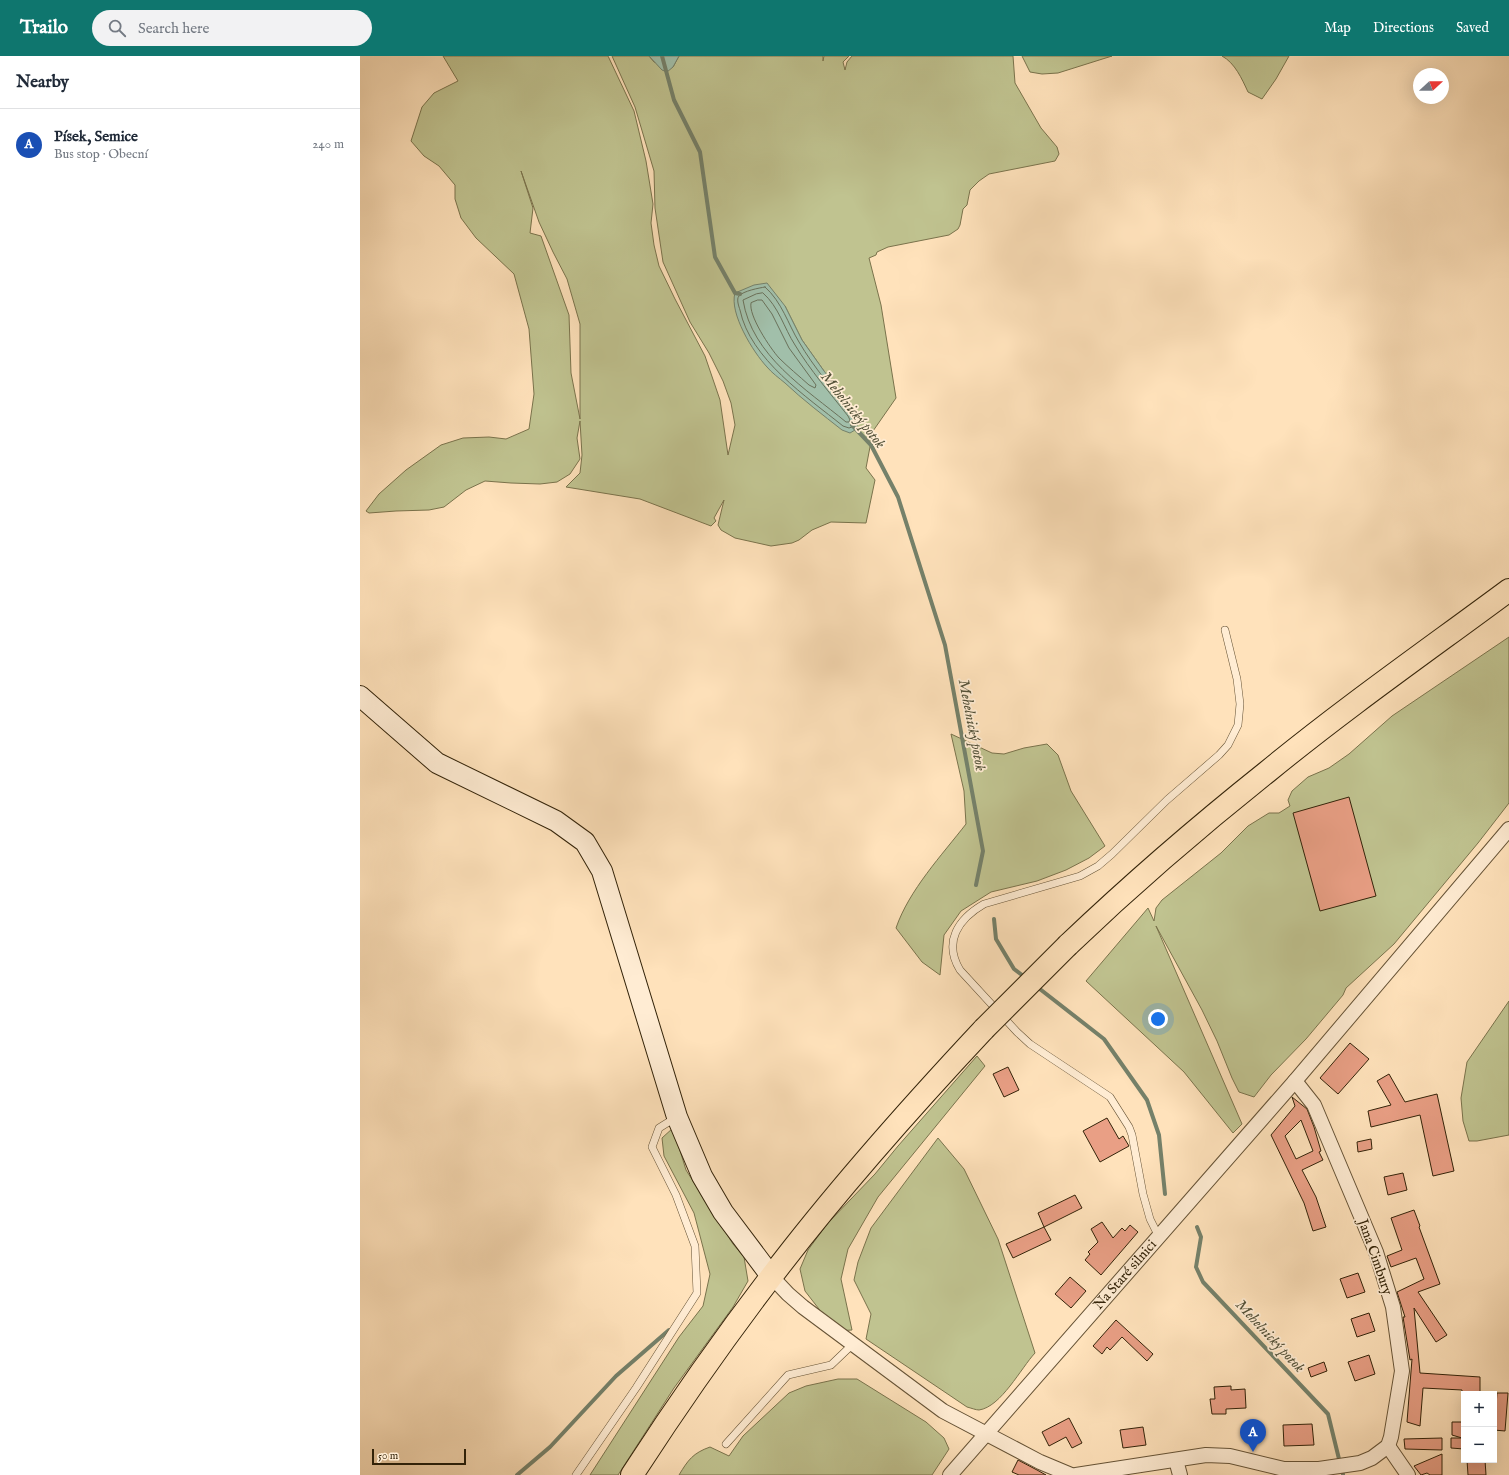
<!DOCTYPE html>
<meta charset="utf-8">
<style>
body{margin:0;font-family:"IM FELL English",serif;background:#f2f2f3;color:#1f2937}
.controls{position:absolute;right:12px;bottom:12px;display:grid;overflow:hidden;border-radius:0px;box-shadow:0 4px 16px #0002}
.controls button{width:36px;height:36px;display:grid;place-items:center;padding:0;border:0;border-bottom:1px solid #e0e1e3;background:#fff;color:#1f2937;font:20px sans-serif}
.compass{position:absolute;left:1053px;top:12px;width:36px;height:36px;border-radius:50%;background:#fff;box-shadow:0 4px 16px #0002;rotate:69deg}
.scale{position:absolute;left:12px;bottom:10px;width:94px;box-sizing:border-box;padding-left:4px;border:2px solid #332309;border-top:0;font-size:11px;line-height:14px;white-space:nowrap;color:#332309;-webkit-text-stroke:3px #ffecd3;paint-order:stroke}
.you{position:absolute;left:798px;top:963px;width:14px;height:14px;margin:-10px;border:3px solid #fff;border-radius:50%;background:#1a73e8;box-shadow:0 0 0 6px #1a73e833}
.badge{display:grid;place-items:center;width:26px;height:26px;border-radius:50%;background:#0f766e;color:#fff;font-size:13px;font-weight:700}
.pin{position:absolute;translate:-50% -33px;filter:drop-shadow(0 1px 2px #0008)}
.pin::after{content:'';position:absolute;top:21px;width:14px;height:12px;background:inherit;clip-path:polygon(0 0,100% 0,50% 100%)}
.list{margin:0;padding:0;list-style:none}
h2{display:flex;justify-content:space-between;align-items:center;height:52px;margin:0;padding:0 16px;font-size:17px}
h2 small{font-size:13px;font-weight:400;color:#747a83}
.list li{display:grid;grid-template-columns:26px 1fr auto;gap:12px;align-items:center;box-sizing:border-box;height:72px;padding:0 16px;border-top:1px solid #e0e1e3}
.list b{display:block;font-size:15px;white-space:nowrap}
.list p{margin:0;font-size:13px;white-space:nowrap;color:#747a83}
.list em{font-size:13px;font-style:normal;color:#747a83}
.icon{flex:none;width:22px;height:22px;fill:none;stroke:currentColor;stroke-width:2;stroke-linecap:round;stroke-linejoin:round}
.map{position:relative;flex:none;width:1149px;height:1419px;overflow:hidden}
header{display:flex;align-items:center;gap:24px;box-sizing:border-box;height:56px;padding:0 20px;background:#0f766e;color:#fff}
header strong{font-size:19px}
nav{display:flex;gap:22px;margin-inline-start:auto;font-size:14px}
.search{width:280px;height:36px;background:#f2f2f3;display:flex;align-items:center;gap:10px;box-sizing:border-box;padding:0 14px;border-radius:22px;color:#747a83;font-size:15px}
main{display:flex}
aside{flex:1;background:#fff}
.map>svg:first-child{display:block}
.green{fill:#c0c390;stroke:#7a734c;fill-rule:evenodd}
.water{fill:#a1bfaa;stroke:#75816a}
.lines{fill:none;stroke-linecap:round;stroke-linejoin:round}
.shore{stroke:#6a715a;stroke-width:1}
.stream{stroke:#75816a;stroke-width:4}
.building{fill:#e99f85;stroke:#332309;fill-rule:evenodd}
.lane-casing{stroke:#665336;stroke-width:8}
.street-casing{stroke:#665336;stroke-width:16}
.secondary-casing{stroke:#332309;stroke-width:22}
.primary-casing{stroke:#332309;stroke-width:24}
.lane{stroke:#ffecd3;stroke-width:7}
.street{stroke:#ffecd3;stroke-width:14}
.secondary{stroke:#ffecd3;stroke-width:20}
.primary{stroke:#ffe2bb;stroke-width:22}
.primary-bridge-casing{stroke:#332309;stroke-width:24;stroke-linecap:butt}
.primary-bridge{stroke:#ffe2bb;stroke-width:22}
.labels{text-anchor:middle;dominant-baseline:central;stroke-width:3.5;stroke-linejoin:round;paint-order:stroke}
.street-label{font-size:14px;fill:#332309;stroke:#ffecd3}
.water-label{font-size:15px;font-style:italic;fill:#545239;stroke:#ffecd3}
</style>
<header>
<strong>Trailo</strong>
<div class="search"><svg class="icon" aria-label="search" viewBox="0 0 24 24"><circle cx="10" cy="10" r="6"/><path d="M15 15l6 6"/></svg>Search here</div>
<nav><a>Map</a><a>Directions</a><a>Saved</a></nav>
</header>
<main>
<aside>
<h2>Nearby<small></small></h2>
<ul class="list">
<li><span class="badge" style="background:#1a4fb4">A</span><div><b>Písek, Semice</b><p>Bus stop · Obecní</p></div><em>240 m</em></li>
</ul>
</aside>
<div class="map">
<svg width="1149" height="1419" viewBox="0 0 1149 1419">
<rect width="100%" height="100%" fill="#ffe2bb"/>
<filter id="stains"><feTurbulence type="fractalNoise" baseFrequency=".005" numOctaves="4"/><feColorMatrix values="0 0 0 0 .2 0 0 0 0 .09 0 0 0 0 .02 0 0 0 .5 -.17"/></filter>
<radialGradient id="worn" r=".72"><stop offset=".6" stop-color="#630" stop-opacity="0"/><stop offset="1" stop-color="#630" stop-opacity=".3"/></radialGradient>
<g class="green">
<path d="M83 0H248L274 55 286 105 293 148 291 167 294 189 299 210 315 243 345 300 360 344 368 399 375 369 371 347 363 325 349 297 330 266 303 206 295 152 294 115 275 51 252 0H289L294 6 313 11 319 0H463V5L464 0H489L483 6 485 14 487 6 492 0H653L655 27 681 72 697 91 699 98 695 105 629 118 619 125 610 134 607 149 603 153 600 169 598 173 589 179 528 191 517 196 516 199 509 202 521 249 536 342 513 375 506 412 515 424 506 467 471 466 452 474 439 484 432 487 411 490 375 482 361 474 358 469 364 444 354 462 356 465 351 470 280 443 206 431 220 417 222 399 220 365 217 382 220 403 210 418 197 426 180 428 151 427 125 425 106 434 84 451 69 454 36 455 9 457 6 455 19 438 46 414 81 389 103 382 129 381 146 383 169 373 174 338 169 273 154 218 116 182 101 162 95 143V129L79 110 64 100 51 85 62 51 74 37 98 25ZM161 115 179 166 193 196 207 223 220 268V363L211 317 209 259 181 180 170 177 173 152ZM425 250 442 284 464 315 440 340Z"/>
<path d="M662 0H752L698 17 682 18 670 16Z"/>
<path d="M862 0H929L916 23 902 43 888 36C882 23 875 7 862 0Z"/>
<path d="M1149 581V747L1118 787 1034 888 986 932 983 939 946 983 911 1019 894 1041 879 1036 872 1022 857 985 842 954 796 870 882 1068 873 1077 824 1016 726 925 788 852 794 865 796 852 802 844 861 797 888 770 909 757H919L930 750 928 744 932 735 948 721 969 712 989 698 1032 660Z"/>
<path d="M591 678 632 697 644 698 664 692 687 688 698 699 711 735 745 790 729 802 706 814 677 825 631 836 601 855 584 879 580 919 562 906 536 872C549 834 582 799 606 768L604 735Z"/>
<path d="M1149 945V1079L1117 1085H1109L1103 1065 1101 1042 1107 1006Z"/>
<path d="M617 1000 625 1010 518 1141 488 1193 481 1223 492 1274 476 1275 445 1235 440 1213 448 1194 467 1168 515 1118 538 1090Z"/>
<path d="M313 1072 326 1114 373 1188 384 1201 388 1225 373 1251 314 1332 258 1419H230L319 1281 343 1250 350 1218 334 1157 304 1100 302 1082Z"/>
<path d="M578 1082 604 1113 638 1183 675 1297C661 1312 641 1351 619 1354 616 1354 611 1352 607 1351L506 1283 511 1258 494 1224 498 1206 511 1172Z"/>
<path d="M478 1323H497L566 1366 584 1382 589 1393 572 1419H319C328 1404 333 1397 350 1391L369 1400 383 1380 429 1337 446 1330Z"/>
</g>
<g class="water">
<path d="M289 0H319L313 11 307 16 302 14Z"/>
<path d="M407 227 425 250 442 284 464 315 496 356 500 365 495 374 490 377 482 374C463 359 443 344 425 327 419 322 412 317 407 311 393 296 369 257 375 237L394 229Z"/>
</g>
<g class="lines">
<g class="shore">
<path d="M405 231C422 246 428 268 439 286 454 312 474 334 492 358L495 365 492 371 489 372 483 370C447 341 390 303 380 254 379 251 376 243 379 240 383 235 399 232 405 231Z"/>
<path d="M403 237C419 251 424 272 435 289 450 314 470 337 488 360L490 364 489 366H486C446 333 392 300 383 244L396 238Z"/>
<path d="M398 244H402L412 258 429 292 456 329 455 332 449 329C439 320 428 311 419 302 410 292 388 259 391 247Z"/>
</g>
<g class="stream">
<path d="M302 0 314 44 340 96 355 201 375 237 380 238"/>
<path d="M492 369 511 389 538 441 585 589 623 795 616 829"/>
<path d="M634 863 636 883 654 913 666 922"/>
<path d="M676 930 744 983 787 1044 799 1079 805 1138"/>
<path d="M837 1171 841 1181 836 1211 843 1226 968 1358 979 1403"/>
<path d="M983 1418V1419"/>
<path d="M157 1419 190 1391 256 1320 309 1274"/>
</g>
</g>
<g class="building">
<path d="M989 741 1016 840 960 855 933 757Z"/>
<path d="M990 987 1009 1003 978 1038 960 1022Z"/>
<path d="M648 1011 659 1034 644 1041 633 1018Z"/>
<path d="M1029 1018 1045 1046 1077 1038 1094 1115 1073 1120 1060 1059 1011 1071 1008 1055 1031 1049 1017 1025Z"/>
<path d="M932 1041 947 1053 954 1071 961 1095 959 1096 963 1104 942 1114 956 1141 966 1171 953 1175 944 1147 911 1079 935 1050ZM941 1064 953 1095 936 1103 925 1080Z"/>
<path d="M747 1062 759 1083 763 1080 769 1090 740 1106 723 1075Z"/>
<path d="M1011 1083 1012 1093 998 1096 997 1086Z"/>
<path d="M1043 1117 1047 1134 1028 1139 1024 1121Z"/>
<path d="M715 1139 722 1152 684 1171 678 1157Z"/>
<path d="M1054 1154 1060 1170 1059 1171 1080 1228 1058 1236 1087 1279 1076 1286 1054 1252 1060 1317 1120 1321V1338H1102V1334L1063 1332 1060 1370 1047 1366 1052 1303 1050 1304 1043 1261H1045L1037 1236 1064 1223 1056 1202 1031 1211 1027 1200 1042 1194 1031 1162Z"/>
<path d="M742 1166 753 1182 762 1172 765 1175 770 1169 778 1176 741 1219 725 1204 730 1198 728 1196 738 1186 731 1173Z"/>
<path d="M684 1171 691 1184 653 1202 646 1188Z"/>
<path d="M998 1217 1005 1236 987 1242 980 1223Z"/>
<path d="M710 1221 726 1235 711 1252 695 1238Z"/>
<path d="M1009 1257 1015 1275 997 1281 991 1263Z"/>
<path d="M756 1264 793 1298 787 1305 762 1281 750 1294 747 1291 742 1298 733 1290Z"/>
<path d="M1009 1299 1015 1318 995 1325 988 1306Z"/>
<path d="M964 1306 967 1315 951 1321 948 1312Z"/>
<path d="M871 1330V1334L885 1333 886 1352 866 1353V1358H852L850 1343H855L854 1331Z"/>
<path d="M1137 1337H1148L1145 1375 1134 1374Z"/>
<path d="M709 1362 722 1387 712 1392 706 1381 689 1390 682 1376Z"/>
<path d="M1092 1366H1104V1393L1091 1392V1382H1102L1092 1379Z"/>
<path d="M952 1368 954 1389 924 1390 923 1369Z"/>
<path d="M783 1371 786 1389 763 1392 760 1374Z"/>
<path d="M1082 1382V1394L1045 1393 1044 1383Z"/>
<path d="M1082 1398V1419H1070L1067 1417 1061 1419 1054 1410Z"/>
<path d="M658 1404 677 1414 686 1419H659L652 1416Z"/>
<path d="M1107 1404H1125L1126 1419H1108Z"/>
</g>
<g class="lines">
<g class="lane-casing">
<g id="lane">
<path d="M799 1181 790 1163 783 1138 772 1079 769 1071 750 1041 670 988 657 976 600 914C583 886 598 863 624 848L720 820 738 810 752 798 807 744 859 699 868 689 878 669 880 648 877 623 865 574"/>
<path d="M366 1388 428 1319 471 1309 493 1288"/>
<path d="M216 1419 276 1332 337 1237 335 1190 316 1139 292 1091 299 1072 315 1062"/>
</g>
</g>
<g class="street-casing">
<g id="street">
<path d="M411 1220 428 1238 443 1251 583 1355 680 1406 711 1419"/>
<path d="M1028 1390 1048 1419"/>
<path d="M816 1404 820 1419"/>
<path id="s1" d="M590 1419 935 1025 1149 773"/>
<path d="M716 1419 846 1399 870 1400 924 1413H959L1000 1407 1012 1402 1028 1390 1031 1381 1042 1315 1033 1251 1016 1196 954 1049 935 1025"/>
</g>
</g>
<g class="secondary-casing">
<path id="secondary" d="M0 640 77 707 196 765 225 786 242 815 317 1061 342 1120 363 1156 411 1220"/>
</g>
<g class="primary-casing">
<g id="primary">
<path d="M708 889C772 828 838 771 907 716 985 652 1068 594 1149 534"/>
<path d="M272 1419C316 1351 362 1285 411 1221 477 1134 550 1052 624 973"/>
</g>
</g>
<use href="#lane" class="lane"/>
<use href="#street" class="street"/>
<use href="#secondary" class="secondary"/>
<use href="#primary" class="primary"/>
<g class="primary-bridge-casing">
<path id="primary-bridge" d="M624 973 708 889"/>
</g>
<use href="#primary-bridge" class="primary-bridge"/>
</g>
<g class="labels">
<g class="street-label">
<text transform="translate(1015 1201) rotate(71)">Jana Cimbury</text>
<text stroke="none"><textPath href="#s1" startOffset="266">Na Staré silnici</textPath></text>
</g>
<g class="water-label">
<text transform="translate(493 354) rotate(51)">Mehelnický potok</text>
<text transform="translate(612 669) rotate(79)">Mehelnický potok</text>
<text transform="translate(910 1280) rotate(47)">Mehelnický potok</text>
</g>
</g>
<rect width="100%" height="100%" filter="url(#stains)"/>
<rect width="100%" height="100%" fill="url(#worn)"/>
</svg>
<div class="controls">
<button>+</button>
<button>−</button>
</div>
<svg class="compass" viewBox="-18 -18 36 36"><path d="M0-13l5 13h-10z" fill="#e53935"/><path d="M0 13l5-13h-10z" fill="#747a83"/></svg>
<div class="scale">50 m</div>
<div class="you"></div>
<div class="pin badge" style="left:893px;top:1396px;background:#1a4fb4">A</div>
</div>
</main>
